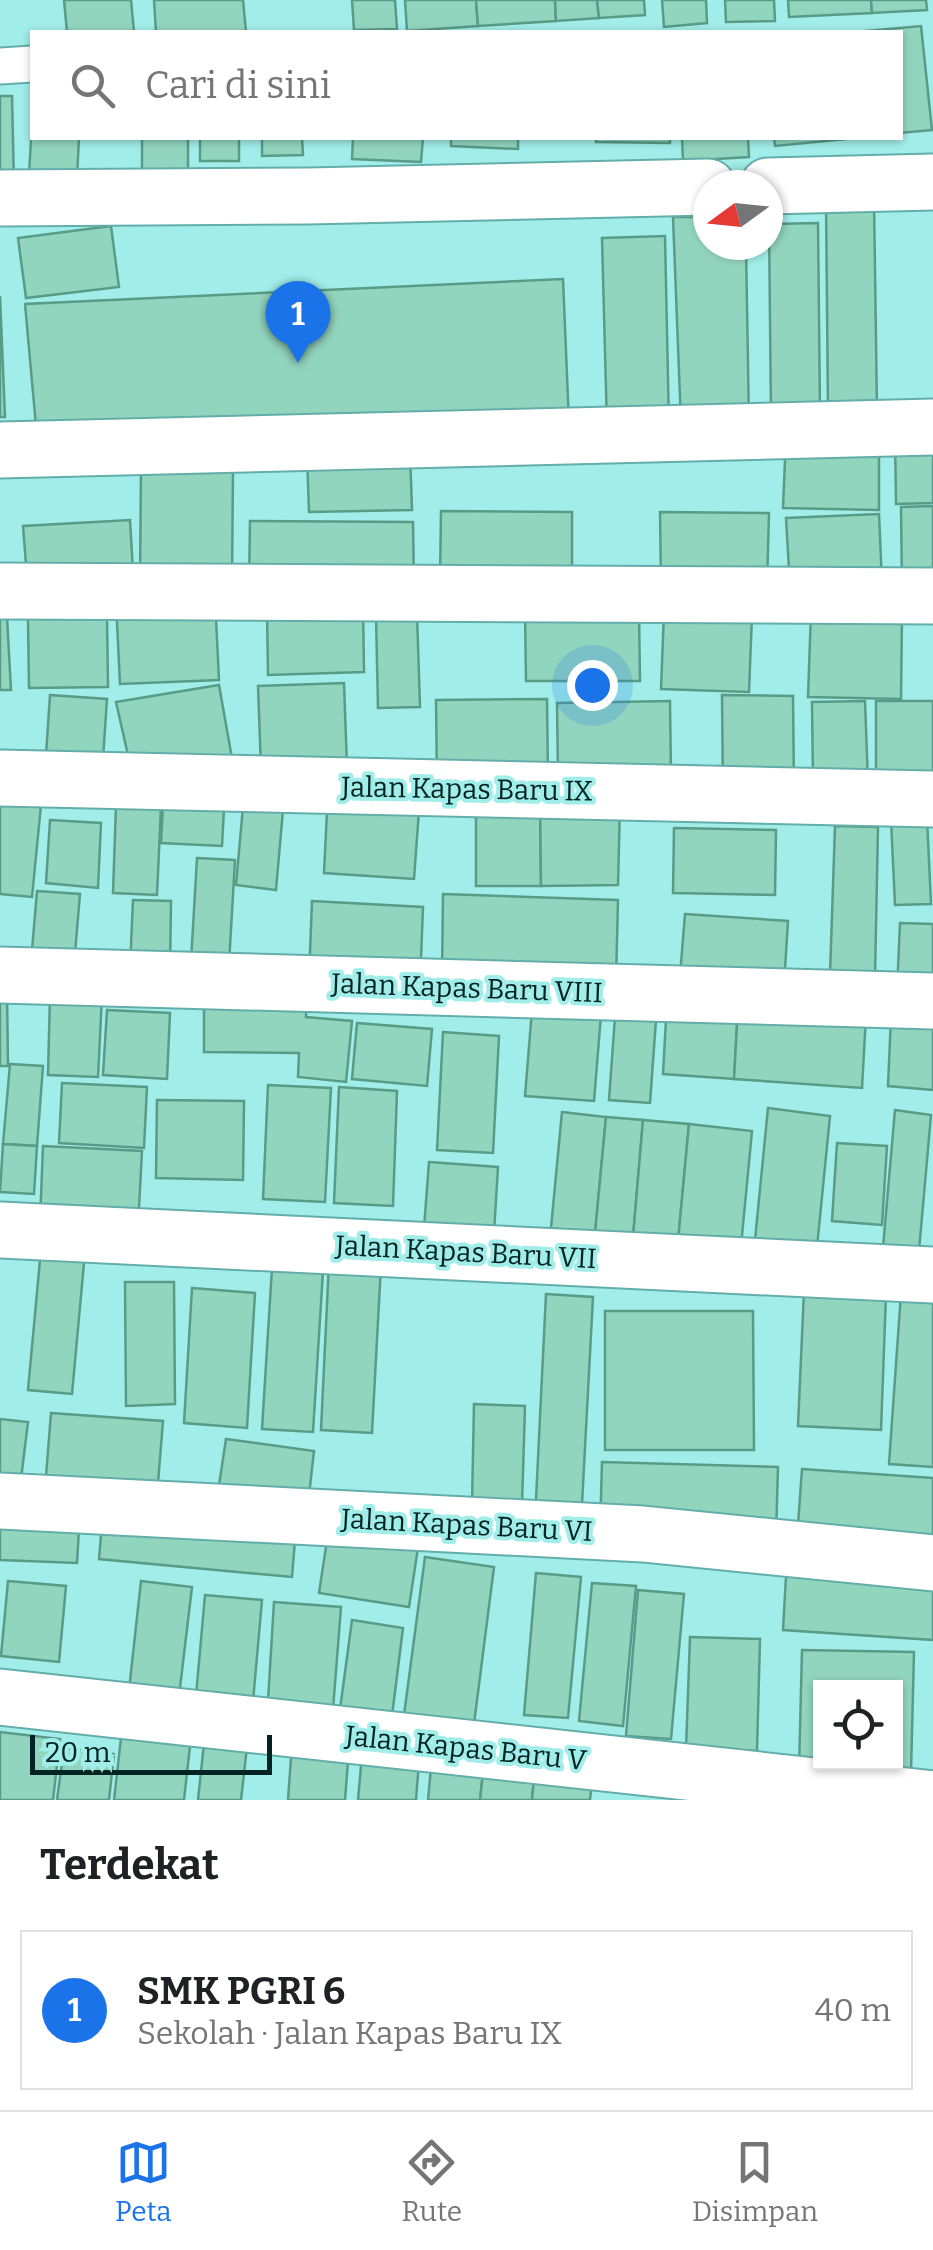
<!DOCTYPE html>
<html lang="id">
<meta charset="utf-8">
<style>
body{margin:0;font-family:Bitter,serif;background:#f2f2f2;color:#202124}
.controls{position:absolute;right:30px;bottom:30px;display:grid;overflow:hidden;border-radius:0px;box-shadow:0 2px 8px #0004}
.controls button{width:90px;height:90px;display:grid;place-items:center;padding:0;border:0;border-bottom:2px solid #e0e0e0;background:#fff;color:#202124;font:50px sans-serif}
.compass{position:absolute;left:693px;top:170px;width:90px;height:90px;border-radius:50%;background:#fff;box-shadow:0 2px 8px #0004;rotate:255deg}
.scale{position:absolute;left:30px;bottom:25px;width:242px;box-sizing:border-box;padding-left:10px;border:5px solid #032423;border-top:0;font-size:28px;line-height:35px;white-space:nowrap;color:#032423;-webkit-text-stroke:8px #a1ede9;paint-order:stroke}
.you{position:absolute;left:592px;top:685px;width:35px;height:35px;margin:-25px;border:8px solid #fff;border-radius:50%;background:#1a73e8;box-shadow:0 0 0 15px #1a73e833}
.badge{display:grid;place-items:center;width:65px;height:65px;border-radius:50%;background:#1a73e8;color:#fff;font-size:32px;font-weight:700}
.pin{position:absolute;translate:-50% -82px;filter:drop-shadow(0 2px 5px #0008)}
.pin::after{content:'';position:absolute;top:52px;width:35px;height:30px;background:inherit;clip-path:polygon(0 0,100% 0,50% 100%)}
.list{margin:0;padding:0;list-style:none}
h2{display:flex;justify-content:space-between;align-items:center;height:130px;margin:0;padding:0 40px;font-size:42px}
h2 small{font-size:32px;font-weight:400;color:#757577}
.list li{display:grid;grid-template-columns:65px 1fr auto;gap:30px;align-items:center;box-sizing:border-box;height:160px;margin:0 20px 20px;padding:0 20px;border:2px solid #e0e0e0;border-radius:0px}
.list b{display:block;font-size:38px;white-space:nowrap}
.list p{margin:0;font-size:32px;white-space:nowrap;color:#757577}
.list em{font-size:32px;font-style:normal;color:#757577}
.icon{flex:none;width:55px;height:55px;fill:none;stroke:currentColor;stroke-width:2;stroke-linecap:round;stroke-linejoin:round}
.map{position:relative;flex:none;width:933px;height:1800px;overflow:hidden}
.search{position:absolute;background:#fff;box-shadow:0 2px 8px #0004;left:30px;right:30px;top:30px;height:110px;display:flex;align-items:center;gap:25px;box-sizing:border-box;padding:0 35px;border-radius:0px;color:#757577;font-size:38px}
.sheet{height:310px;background:#fff}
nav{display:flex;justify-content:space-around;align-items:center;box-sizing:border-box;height:140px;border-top:2px solid #e0e0e0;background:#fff;font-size:28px;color:#757577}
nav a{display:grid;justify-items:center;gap:5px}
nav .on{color:#1a73e8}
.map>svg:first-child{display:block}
.building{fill:#92d5bf;stroke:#599b87;stroke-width:2.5;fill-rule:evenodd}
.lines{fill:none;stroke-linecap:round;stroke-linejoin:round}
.lane-casing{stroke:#63adaa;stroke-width:39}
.street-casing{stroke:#63adaa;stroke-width:59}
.lane{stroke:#fff;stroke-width:35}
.street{stroke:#fff;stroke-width:55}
.labels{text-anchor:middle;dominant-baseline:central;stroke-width:8;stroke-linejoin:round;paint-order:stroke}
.street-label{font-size:28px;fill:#032423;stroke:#a1ede9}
</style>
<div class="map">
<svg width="933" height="1800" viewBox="0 0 933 1800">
<rect width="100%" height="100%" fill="#a1ede9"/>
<g class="building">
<path d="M64 0H131L134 32H67Z"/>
<path d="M154 0H243L246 32H156Z"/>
<path d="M352 0H395L397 29 354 30Z"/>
<path d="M405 0H476L478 26 407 31Z"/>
<path d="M476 0H555L556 21 478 26Z"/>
<path d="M555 0H597L599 18 556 21Z"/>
<path d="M597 0H644L645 15 599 18Z"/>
<path d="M662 0H706L707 23 664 27Z"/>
<path d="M725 0H774L775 21 726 22Z"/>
<path d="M788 0H871L872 13 789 17Z"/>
<path d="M871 0H926L927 10 872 13Z"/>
<path d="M921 26 932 130 900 133V32H855Z"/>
<path d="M0 96H12L14 185 0 186Z"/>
<path d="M32 123V138H79L77 177 29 174Z"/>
<rect x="142" y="138" width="46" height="37"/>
<rect x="200" y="138" width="39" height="23"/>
<path d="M262 138H302L303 155 262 156Z"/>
<path d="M353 138H423L421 162 352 159Z"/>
<path d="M451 138H518V149L451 146Z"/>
<path d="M596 138H670V143L596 142Z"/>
<path d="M682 138H748L749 157 683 161Z"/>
<path d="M774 138H857L775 146Z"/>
<path d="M826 200H874L877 412 828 411Z"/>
<path d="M673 217H708V245H746L749 424 681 423Z"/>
<path d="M818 223 820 413 771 414 769 224Z"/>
<path d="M111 226 119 287 26 298 18 238Z"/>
<path d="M665 236 669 427H607L602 238Z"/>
<path d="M563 279 569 423 37 437 25 304Z"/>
<path d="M0 296 5 417H0Z"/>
<path d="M933 431V503L896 504 895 433Z"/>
<path d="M879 435V510L783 508 786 436Z"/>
<path d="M410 452 412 510 309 512 307 454Z"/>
<path d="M141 467 233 469 232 583H140Z"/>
<path d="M933 506V591L902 590 901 507Z"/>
<path d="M441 511 572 512V580H440Z"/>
<path d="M660 512 769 513 767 586 661 582Z"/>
<path d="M879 514 882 583 790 587 786 518Z"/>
<path d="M130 520 133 571 27 577 23 526Z"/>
<path d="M250 521 413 522 414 587 249 586Z"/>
<path d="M215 598 219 680 120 684 116 602Z"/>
<path d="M363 605 364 672 268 675 267 609Z"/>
<path d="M525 612H639L640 681H526Z"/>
<path d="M664 612 752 615 749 692 661 689Z"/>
<path d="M811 612 902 614 901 699 808 697Z"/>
<path d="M417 614 420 707 378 708 376 616Z"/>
<path d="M0 617H7L11 690H0Z"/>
<path d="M107 617 108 687 29 688 28 618Z"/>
<path d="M344 683 347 767 261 769 258 686Z"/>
<path d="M219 685 233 764 132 773 116 702Z"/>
<path d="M50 695 107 699 102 774 45 770Z"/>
<path d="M722 695 793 696 794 790 723 791Z"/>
<path d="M547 699 548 780 437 781 436 700Z"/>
<path d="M670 701 671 776 558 777 557 703Z"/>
<path d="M865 701 868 783H813L812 702Z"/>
<path d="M876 701H933V784L876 783Z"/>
<path d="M245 784 285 787 276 890 236 885Z"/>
<path d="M0 791 42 795 32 897 0 894Z"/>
<path d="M328 791 420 797 414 879 324 873Z"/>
<path d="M476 792 540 798 541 886H476Z"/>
<path d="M540 798 620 803 618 885 541 886Z"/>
<path d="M116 805 161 807 157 895 113 893Z"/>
<path d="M163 805 224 809 222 846 161 843Z"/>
<path d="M927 818 931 904 895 905 891 820Z"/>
<path d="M50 820 101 823 98 888 46 883Z"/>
<path d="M835 826 878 827 875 977 830 975Z"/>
<path d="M674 828 776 830 775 895 673 893Z"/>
<path d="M197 858 235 860 229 964 191 961Z"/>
<path d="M37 891 80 894 74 965 31 962Z"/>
<path d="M443 894 618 900 616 981 442 976Z"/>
<path d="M133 900 171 901 170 970 130 968Z"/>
<path d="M312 901 423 907 420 983 309 978Z"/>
<path d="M685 914 788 921 784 985 680 976Z"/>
<path d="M900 923 933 924V992L897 991Z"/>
<path d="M0 992H7L8 1066H0Z"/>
<path d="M50 995 102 996 98 1077 48 1075Z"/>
<path d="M204 998H307L306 1017 352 1021 346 1082 298 1077 299 1053 204 1052Z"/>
<path d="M667 1001 738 1007 734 1079 663 1074Z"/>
<path d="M616 1003 657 1006 650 1103 609 1100Z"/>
<path d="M738 1007 866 1016 862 1088 734 1079Z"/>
<path d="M107 1010 170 1013 167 1079 103 1075Z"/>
<path d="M532 1010 601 1015 594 1101 525 1096Z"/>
<path d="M891 1017 933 1020V1090L888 1086Z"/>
<path d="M357 1023 432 1029 427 1086 352 1079Z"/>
<path d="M443 1032 499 1036 493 1153 437 1150Z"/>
<path d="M10 1064 43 1066 37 1146 3 1144Z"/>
<path d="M62 1083 147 1087 144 1148 59 1143Z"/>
<path d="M268 1085 331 1088 325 1202 263 1199Z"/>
<path d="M339 1087 397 1091 393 1206 334 1203Z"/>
<path d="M157 1100 244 1101 243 1180 156 1178Z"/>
<path d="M768 1108 830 1116 817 1247 755 1240Z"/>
<path d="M895 1110 931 1115 918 1262 882 1259Z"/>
<path d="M562 1112 606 1117 595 1233 551 1228Z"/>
<path d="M606 1117 643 1120 633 1237 595 1233Z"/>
<path d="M643 1120 689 1124 678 1241 633 1237Z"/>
<path d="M689 1124 752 1131 741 1246 678 1241Z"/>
<path d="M837 1143 887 1146 882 1225 832 1221Z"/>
<path d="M3 1144 37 1146 34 1194 0 1192Z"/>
<path d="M43 1146 142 1151 138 1226 40 1222Z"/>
<path d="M429 1162 498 1167 494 1233 424 1228Z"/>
<path d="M41 1249 85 1252 72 1394 28 1390Z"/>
<path d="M329 1262 381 1265 372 1433 321 1430Z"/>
<path d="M272 1268 323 1271 313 1432 262 1429Z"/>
<path d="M125 1282H174L175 1404 126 1406Z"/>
<path d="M192 1288 255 1293 247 1428 184 1423Z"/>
<path d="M804 1291 886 1295 881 1430 798 1426Z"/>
<path d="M901 1293 933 1295V1467L889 1464Z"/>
<path d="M546 1294 593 1297 581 1523 535 1520Z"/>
<path d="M605 1311H753L754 1450H605Z"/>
<path d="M474 1404 525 1406 522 1505 472 1504Z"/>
<path d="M51 1413 163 1421 158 1483 46 1476Z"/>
<path d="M0 1419 28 1422 20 1487 0 1484Z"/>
<path d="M226 1439 314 1451 308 1504 218 1492Z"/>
<path d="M602 1462 778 1467 776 1537 600 1532Z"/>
<path d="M802 1469 933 1478V1548L797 1539Z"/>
<path d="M0 1507 80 1511 77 1563 0 1560Z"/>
<path d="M103 1512 296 1528 292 1577 99 1559Z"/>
<path d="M329 1527 419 1541 409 1607 319 1593Z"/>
<path d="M425 1557 494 1567 474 1724 404 1715Z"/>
<path d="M536 1573 581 1577 568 1718 524 1715Z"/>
<path d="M786 1576 933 1586V1640L783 1630Z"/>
<path d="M8 1581 66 1586 59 1662 1 1656Z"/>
<path d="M141 1581 192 1587 179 1696 129 1690Z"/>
<path d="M592 1583 636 1586 623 1726 579 1721Z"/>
<path d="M638 1590 684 1594 671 1739 626 1736Z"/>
<path d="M205 1595 262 1600 252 1713 195 1707Z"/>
<path d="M274 1602 341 1607 332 1722 267 1717Z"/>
<path d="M352 1620 403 1628 391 1724 339 1717Z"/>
<path d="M690 1637 760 1639 757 1751 686 1749Z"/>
<path d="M802 1650 914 1652 911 1772 799 1769ZM820 1688H896V1762H820Z"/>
<path d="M0 1732 60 1739 53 1800H0Z"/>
<path d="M121 1738 190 1746 184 1800H114Z"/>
<path d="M204 1743 247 1747 241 1800H198Z"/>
<path d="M292 1744 349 1748 345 1800H288Z"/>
<path d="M64 1748 114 1754 109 1800H57Z"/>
<path d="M362 1755 419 1761 416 1800H358Z"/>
<path d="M432 1757 484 1763 480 1800H428Z"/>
<path d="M484 1763 535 1767 532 1800H480Z"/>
<path d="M535 1767 593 1774 590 1800H532Z"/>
</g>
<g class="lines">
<g class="lane-casing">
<path id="lane" d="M0 66 32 64"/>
</g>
<g class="street-casing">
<g id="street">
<path d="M768 186 933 182"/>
<path d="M0 198 308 196 708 187"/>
<path d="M0 450 933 427"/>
<path d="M0 591 933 596"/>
<path d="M0 778 933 799"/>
<path d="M0 975 933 1001"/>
<path d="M0 1230 933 1275"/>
<path d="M0 1501 643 1534 933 1563"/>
<path d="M0 1697 933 1799"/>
</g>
</g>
<use href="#lane" class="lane"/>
<use href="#street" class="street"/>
</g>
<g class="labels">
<g class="street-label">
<text transform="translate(467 789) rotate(1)">Jalan Kapas Baru IX</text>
<text transform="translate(467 988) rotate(2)">Jalan Kapas Baru VIII</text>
<text transform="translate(466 1252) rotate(3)">Jalan Kapas Baru VII</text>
<text transform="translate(467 1525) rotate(3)">Jalan Kapas Baru VI</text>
<text transform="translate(466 1748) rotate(6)">Jalan Kapas Baru V</text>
</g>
</g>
</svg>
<div class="controls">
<button><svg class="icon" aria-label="locate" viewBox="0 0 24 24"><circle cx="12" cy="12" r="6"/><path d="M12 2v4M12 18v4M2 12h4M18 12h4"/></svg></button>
</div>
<svg class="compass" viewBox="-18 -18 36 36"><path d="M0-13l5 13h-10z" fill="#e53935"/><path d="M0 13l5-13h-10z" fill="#757577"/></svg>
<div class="scale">20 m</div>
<div class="you"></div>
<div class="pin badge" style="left:298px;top:363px">1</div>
<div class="search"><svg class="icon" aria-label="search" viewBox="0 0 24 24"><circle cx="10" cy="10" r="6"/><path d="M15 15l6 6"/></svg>Cari di sini</div>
</div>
<section class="sheet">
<h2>Terdekat<small></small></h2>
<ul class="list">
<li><span class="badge">1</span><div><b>SMK PGRI 6</b><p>Sekolah · Jalan Kapas Baru IX</p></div><em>40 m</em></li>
</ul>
</section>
<nav>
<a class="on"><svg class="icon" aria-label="map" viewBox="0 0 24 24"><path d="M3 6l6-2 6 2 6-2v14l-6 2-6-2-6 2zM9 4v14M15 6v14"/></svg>Peta</a>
<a><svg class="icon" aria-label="directions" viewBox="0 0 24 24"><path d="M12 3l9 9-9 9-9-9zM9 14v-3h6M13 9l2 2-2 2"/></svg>Rute</a>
<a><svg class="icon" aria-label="saved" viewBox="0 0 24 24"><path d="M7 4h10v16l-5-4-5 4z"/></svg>Disimpan</a>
</nav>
